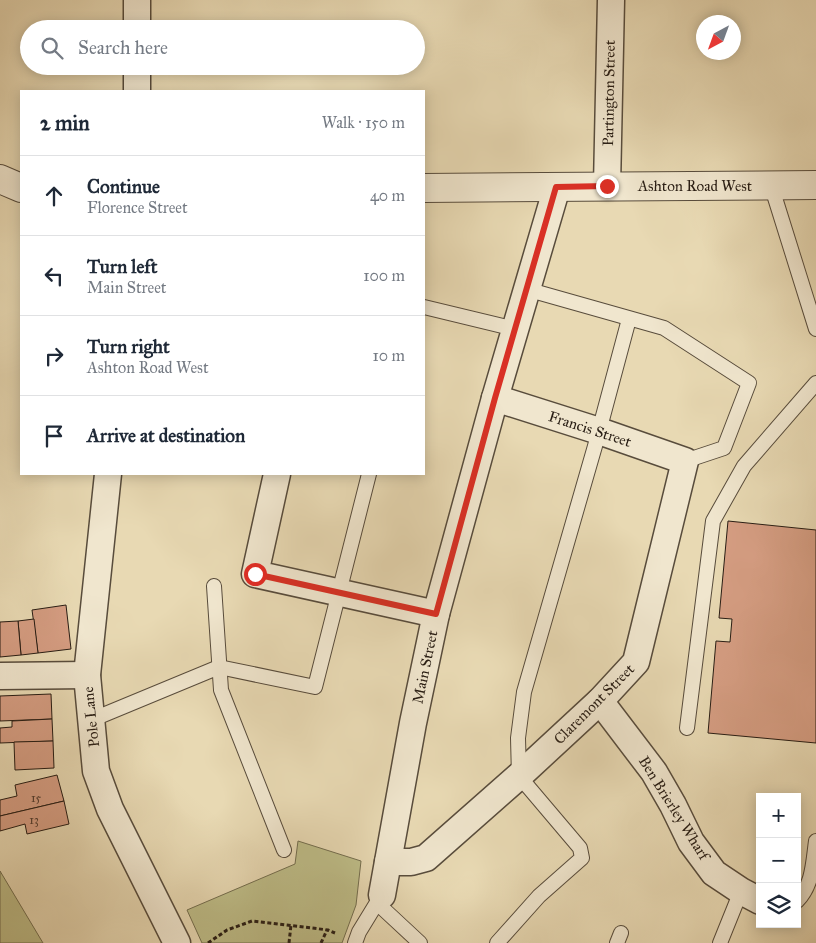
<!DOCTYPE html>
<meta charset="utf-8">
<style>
body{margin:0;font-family:"IM FELL Great Primer",serif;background:#f6f6f7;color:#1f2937}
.controls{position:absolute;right:15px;bottom:15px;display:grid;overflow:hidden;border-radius:0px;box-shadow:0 2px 12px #0003}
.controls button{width:45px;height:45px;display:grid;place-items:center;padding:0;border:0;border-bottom:1px solid #e0e1e3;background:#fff;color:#1f2937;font:25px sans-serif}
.compass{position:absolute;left:696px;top:15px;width:45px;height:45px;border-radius:50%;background:#fff;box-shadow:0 2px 12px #0003;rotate:221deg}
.stop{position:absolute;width:15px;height:15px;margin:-11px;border:4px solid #d93025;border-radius:50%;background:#fff}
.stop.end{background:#d93025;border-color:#fff;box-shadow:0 1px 5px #0008}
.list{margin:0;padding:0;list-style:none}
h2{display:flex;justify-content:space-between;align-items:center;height:65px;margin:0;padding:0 20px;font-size:21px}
h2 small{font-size:16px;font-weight:400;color:#747a83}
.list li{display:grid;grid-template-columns:32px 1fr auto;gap:15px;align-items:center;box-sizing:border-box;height:80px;padding:0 20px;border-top:1px solid #e0e1e3}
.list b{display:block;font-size:19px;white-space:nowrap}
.list p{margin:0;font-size:16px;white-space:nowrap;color:#747a83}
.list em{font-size:16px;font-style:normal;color:#747a83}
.icon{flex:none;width:28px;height:28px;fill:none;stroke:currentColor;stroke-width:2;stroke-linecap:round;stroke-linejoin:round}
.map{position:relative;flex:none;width:816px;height:943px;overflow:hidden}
.search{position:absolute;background:#fff;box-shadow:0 2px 12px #0003;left:20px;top:20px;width:405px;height:55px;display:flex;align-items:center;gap:12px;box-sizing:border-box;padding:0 18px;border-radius:28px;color:#747a83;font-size:19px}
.panel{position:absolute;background:#fff;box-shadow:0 2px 12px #0003;left:20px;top:90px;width:405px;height:385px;border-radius:0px}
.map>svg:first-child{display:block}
.green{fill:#bebd88;stroke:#736d4e}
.building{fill:#d59d82;stroke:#281d14}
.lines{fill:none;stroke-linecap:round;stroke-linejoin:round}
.service-casing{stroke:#584c3c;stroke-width:16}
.minor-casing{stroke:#584c3c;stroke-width:29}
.tertiary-casing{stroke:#584c3c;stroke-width:30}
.path{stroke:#281d14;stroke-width:3;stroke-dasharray:4 2.5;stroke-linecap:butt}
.service{stroke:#f0e6ce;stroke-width:14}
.minor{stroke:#f0e6ce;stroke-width:26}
.tertiary{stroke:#f0e6ce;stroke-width:28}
.route{stroke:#d93025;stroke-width:6}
.labels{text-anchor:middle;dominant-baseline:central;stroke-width:4;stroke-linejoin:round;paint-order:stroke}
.number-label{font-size:12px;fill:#533d30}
.street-label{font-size:15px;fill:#281d14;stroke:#f0e6ce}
</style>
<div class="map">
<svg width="816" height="943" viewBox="0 0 816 943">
<rect width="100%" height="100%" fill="#e8d9b3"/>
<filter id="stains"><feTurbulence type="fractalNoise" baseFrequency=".004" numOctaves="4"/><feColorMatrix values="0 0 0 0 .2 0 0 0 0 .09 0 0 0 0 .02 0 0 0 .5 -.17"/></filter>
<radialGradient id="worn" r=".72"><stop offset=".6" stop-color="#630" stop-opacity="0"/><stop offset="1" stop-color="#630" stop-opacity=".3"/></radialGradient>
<g class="green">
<path d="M298 841 361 861 356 905 342 943H202L187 910 295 864Z"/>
<path d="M0 871 43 943H0Z"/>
</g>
<g class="building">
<path d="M728 521 816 530V743L708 733 716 641 730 642 732 619 719 618Z"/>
<path d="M66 605 71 649 38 653 32 610Z"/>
<path d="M34 619 38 653 21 655 18 621Z"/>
<path d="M18 621 21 655 0 657V622Z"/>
<path d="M51 694 52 719 0 721V696Z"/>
<path d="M52 719 53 741 0 743V728L12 727V721Z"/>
<path d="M53 741 54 768 15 770 14 742Z"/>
<path d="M57 775 64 801 0 816V800L17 796 15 785Z"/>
<path d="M64 801 69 824 27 834 25 824 0 831V816Z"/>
</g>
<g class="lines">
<g class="service-casing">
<g id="service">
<path d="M771 185 816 329"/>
<path d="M526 289 664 328 749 383 724 448 685 461"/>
<path d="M424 307 515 329"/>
<path d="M214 586 221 690 284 850"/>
<path d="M91 720 219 667 315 687 369 474"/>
<path d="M687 728 713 521 744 466 816 383"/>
<path d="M797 901C813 885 813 862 816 841"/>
<path d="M377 903 420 943"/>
<path d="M355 943 359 932 381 896"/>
<path d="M497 943 539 896 582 858 580 848 519 776 518 738 524 692 595 446 629 319"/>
<path d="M617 943 621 933"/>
<path d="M720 943 741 891"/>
</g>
</g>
<g class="minor-casing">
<g id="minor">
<path d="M137 29V0"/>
<path d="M137 91V66"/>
<path d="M607 186 611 0"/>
<path d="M108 474 87 675 96 771 110 809 177 943"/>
<path d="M277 474 255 574 436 614"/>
<path d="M0 676 87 675"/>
<path d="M600 701 654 772 673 805 691 842 714 873 741 891 760 901"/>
<path d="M388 862H411L426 858 519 776 600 701 636 662 685 461 599 431 495 398"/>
<path d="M382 895 413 723 436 614 495 398 557 187"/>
</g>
</g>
<g class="tertiary-casing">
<g id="tertiary">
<path d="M0 179 21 188"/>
<path d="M424 188 816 185"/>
</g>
</g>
<g class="path">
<path d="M208 943 227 930 252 921 312 928 328 930 335 933"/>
<path d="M289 943 291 925"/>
<path d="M321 943 327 930"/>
</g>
<use href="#service" class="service"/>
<use href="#minor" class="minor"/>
<use href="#tertiary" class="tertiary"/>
</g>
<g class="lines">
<path class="route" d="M255 574 436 614 495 398 556 187 607 186"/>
</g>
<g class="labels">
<g class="number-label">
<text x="36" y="798">15</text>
<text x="34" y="820">13</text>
</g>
<g class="street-label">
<text transform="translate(609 93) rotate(-89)">Partington Street</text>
<text x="695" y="186">Ashton Road West</text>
<text transform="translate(590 429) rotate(18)">Francis Street</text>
<text transform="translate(425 667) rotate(-78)">Main Street</text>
<text transform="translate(594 704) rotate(-45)">Claremont Street</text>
<text transform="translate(91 717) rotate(-96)">Pole Lane</text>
<text transform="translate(674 808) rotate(58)">Ben Brierley Wharf</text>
</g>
</g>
<rect width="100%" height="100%" filter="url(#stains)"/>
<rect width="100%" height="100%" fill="url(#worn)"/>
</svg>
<div class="controls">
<button>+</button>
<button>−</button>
<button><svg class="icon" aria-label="layers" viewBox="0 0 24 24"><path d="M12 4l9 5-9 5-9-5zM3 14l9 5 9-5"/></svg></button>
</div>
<svg class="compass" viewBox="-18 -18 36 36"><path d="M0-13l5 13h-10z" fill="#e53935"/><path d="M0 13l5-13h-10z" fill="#747a83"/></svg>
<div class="stop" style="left:255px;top:574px"></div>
<div class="stop end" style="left:607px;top:186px"></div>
<div class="search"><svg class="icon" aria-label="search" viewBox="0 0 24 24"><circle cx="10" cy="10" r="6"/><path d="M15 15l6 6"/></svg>Search here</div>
<section class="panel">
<h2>2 min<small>Walk · 150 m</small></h2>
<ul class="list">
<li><svg class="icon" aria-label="ahead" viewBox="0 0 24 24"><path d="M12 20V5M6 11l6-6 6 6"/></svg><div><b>Continue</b><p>Florence Street</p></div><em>40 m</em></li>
<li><svg class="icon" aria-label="left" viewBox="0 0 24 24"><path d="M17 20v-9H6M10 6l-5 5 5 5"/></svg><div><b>Turn left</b><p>Main Street</p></div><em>100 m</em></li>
<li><svg class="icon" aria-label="right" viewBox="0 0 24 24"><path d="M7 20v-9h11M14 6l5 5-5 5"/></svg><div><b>Turn right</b><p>Ashton Road West</p></div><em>10 m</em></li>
<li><svg class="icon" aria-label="arrive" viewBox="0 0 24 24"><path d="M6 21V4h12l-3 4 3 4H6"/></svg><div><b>Arrive at destination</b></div></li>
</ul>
</section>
</div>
